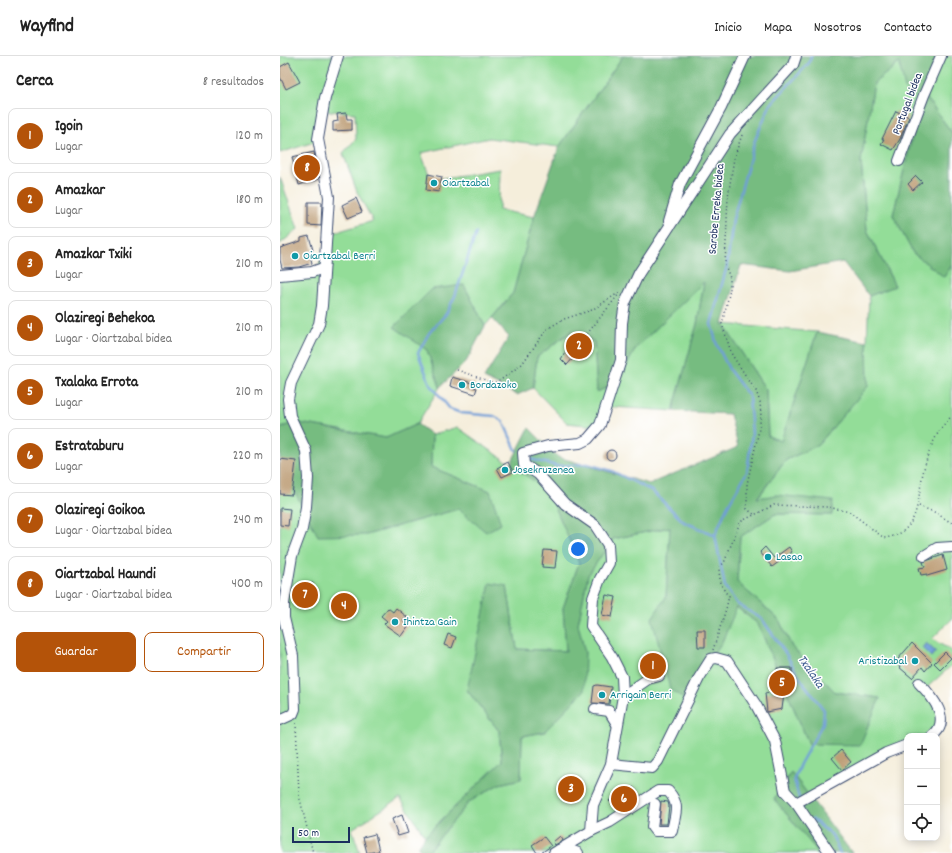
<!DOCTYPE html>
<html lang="es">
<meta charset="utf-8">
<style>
body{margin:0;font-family:Dekko,sans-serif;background:#f6f6f6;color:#222}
.controls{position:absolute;right:12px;bottom:12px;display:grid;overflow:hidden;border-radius:8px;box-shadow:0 2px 10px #0003}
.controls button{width:36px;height:36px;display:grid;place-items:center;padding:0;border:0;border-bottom:1px solid #e0e0e0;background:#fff;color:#222;font:20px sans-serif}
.scale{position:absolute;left:12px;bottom:10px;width:58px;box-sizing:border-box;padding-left:4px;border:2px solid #1b2f5e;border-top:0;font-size:11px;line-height:14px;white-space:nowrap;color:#1b2f5e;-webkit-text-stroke:3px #fff;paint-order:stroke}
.you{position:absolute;left:298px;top:493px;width:14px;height:14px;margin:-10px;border:3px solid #fff;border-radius:50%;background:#1a73e8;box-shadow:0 0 0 6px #1a73e833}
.badge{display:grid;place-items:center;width:26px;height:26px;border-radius:50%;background:#b45309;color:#fff;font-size:13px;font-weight:700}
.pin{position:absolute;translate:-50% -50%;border:2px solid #fff;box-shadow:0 1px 4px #0006}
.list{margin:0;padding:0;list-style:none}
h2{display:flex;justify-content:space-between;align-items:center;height:52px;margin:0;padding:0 16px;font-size:17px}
h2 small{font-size:13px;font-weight:400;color:#767676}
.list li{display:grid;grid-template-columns:26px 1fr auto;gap:12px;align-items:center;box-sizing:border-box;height:56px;margin:0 8px 8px;padding:0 8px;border:1px solid #e0e0e0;border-radius:8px}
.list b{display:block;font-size:15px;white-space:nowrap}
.list p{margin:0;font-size:13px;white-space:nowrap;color:#767676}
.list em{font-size:13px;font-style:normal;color:#767676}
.actions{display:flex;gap:8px;padding:12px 16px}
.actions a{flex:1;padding:9px 0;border:1px solid #b45309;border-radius:8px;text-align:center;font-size:14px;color:#b45309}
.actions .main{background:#b45309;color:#fff}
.icon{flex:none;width:22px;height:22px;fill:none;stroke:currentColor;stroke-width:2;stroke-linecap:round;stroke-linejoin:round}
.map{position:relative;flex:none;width:672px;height:797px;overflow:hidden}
header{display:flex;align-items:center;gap:24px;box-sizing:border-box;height:56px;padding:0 20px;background:#fff;border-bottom:1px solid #e0e0e0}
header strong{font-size:19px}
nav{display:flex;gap:22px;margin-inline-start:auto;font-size:14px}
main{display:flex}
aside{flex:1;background:#fff}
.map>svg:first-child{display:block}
.green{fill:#93dd98;stroke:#57867b}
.forest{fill:#76bc80;stroke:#48766f}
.water{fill:#709ed8;stroke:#46669b}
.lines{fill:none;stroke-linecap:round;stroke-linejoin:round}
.stream{stroke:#709ed8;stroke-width:2.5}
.building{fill:#be9f78}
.minor-casing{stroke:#3c4c71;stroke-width:12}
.path{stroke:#3c4c71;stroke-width:1.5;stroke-dasharray:1 3;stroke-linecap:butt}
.minor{stroke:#fff;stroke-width:10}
.culture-dot{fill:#0f9aa8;stroke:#fff;stroke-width:1.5}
.labels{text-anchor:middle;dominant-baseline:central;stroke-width:3;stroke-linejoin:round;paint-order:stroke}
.street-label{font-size:12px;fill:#1b2f5e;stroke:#fff}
.culture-label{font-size:12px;fill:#0d838f;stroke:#fff;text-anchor:start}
.water-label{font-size:13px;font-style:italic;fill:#3d5b8f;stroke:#fff}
</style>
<header>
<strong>Wayfind</strong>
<nav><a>Inicio</a><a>Mapa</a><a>Nosotros</a><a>Contacto</a></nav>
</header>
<main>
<aside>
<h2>Cerca<small>8 resultados</small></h2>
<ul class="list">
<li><span class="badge">1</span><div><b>Igoin</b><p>Lugar</p></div><em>120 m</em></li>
<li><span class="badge">2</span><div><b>Amazkar</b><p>Lugar</p></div><em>180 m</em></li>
<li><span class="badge">3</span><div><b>Amazkar Txiki</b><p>Lugar</p></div><em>210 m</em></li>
<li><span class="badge">4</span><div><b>Olaziregi Behekoa</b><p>Lugar · Oiartzabal bidea</p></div><em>210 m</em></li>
<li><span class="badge">5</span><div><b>Txalaka Errota</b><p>Lugar</p></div><em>210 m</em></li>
<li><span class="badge">6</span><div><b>Estrataburu</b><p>Lugar</p></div><em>220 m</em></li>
<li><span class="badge">7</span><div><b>Olaziregi Goikoa</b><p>Lugar · Oiartzabal bidea</p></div><em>240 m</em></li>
<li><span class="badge">8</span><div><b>Oiartzabal Haundi</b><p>Lugar · Oiartzabal bidea</p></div><em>400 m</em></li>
</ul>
<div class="actions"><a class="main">Guardar</a><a>Compartir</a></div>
</aside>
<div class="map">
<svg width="672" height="797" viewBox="0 0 672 797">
<rect width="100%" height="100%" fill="#fff"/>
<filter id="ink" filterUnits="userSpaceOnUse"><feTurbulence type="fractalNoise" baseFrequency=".025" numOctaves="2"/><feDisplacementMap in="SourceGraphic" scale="8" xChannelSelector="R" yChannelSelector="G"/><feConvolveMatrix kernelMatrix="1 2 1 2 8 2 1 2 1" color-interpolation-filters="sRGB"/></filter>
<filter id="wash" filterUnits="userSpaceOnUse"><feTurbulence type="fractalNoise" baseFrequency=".012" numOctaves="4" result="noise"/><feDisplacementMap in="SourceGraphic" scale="16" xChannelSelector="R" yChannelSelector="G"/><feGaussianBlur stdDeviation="0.9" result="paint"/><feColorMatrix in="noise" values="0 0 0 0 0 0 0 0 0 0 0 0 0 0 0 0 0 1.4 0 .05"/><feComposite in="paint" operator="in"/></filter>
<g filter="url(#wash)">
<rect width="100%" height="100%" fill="#f5eedb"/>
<g class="green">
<path d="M0 0H343L279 91 209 82 141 97 151 124 220 113 219 154 254 161 233 237 205 270 184 229 115 271 147 294 160 331 137 368 106 382 14 366 0 373V220L35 217 53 177 93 165 77 136 63 97 76 83 75 57 39 54 34 86 0 97Z"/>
<path d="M659 0H672V77L643 37 613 159 633 197 664 221 672 209V563L652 583 672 595V609L643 635 663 657 659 672 645 680H627V690L530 741 511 716 494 743 539 797H147L189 746 219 728 241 723 242 680 265 676 305 597 298 568 308 519 333 483 390 471 386 541 373 562 421 615 442 586 456 551 478 568 529 688 599 642 555 636 512 591 499 564 457 526 460 481 495 458 552 459 497 439 477 443 506 404 538 389 588 330 587 286 589 240 615 230 587 174 581 105 594 27 619 7Z"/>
<path d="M0 121 18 173 0 188Z"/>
<path d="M424 225 417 268 393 355 332 351 315 370 287 367 253 332 257 301 293 274 314 286 317 336 337 327 356 292Z"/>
<path d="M443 268 537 276 501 386 488 380 486 334Z"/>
<path d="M177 371 268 434 299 507 283 552 286 595 237 593 227 530 187 634 219 675 222 705 145 780 120 742 72 773 80 797H0V408L86 479 178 453 210 435 151 411 152 379Z"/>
</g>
<g class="forest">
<path d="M343 0H659L643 37 672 77V209L664 221 633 197 613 159 643 37 627 41 619 7 594 27 581 105 587 174 615 230 589 240 563 206 510 215 461 209 443 268 486 334 488 380 501 385 537 276 587 286 588 330 538 389 506 404 477 442 497 439 553 445 552 459 495 458 460 481 457 526 499 564 512 591 555 636 600 642 580 689 529 688 478 568 457 551 442 586 403 642 390 633 372 562 386 541 390 471 333 483 308 519 298 568 305 597 304 635 264 676 242 680 241 723 219 728 189 746 147 797H143L138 791 145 780 222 705 219 675 187 634 210 527 227 530 237 593 286 595 283 552 299 507 268 434 230 409 249 372 278 401 369 428 458 391 450 358 393 355 417 268 424 226 356 292 337 327 317 336 314 286 293 274 257 301 253 332 237 339 204 322 229 281 212 262 233 237 254 161 279 91Z"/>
<path d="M184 229 205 270 186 306 160 331 147 294 114 271 152 233Z"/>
<path d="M14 366 106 382 137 368 152 379 151 411 210 435 221 468 206 476 178 453 86 479 38 480 0 408V373Z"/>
<path d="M511 716 572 797H539L494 743Z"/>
</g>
<path class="water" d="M646 587 656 596 651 601 642 592Z"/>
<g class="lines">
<g class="stream">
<path d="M196 177 175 240 166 258 149 277 138 297 150 328 170 353 181 357 214 360 223 365 236 394"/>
<path d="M250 403 277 410 307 408 332 415 372 435 404 466 435 479"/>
<path d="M519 742 514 723 520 708 543 667 544 654 519 621 506 598 482 563 457 548 445 531 435 479 447 451 467 416 472 378 469 340 450 315 437 289 431 268 447 210 453 163 475 84 490 49 529 7 531 0"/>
<path d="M532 763 552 779 560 797"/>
</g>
</g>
<g id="blocks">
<g class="building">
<path d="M9 6 20 26 6 33 0 21V11Z"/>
<path d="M616 55 629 61 620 83 613 94 601 88 604 83H602Z"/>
<path d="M66 57 67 63H72V74L53 75V66L58 65 57 58Z"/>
<path d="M34 96 39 123 19 129 12 101Z"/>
<path d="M148 118 162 121 159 136 146 134Z"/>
<path d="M636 120 642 126 633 134 628 128Z"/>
<path d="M76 142 82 156 68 162 62 149Z"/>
<path d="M28 146H42L41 170 28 169Z"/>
<path d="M29 180 33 194 29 196 32 207 19 211 2 212 0 204V192L21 185V182Z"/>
<path d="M297 279 310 287 301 302 296 299 287 309 281 303Z"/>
<path d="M172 321 195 328 193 331 197 332 195 338 170 330Z"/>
<circle cx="331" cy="399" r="5"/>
<path d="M0 403 16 405 12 439 0 438Z"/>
<path d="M228 406 233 416 222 421 217 412Z"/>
<path d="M0 452 10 453 8 470 0 469Z"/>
<path d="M485 491 494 502 509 491 512 496 492 511 480 496Z"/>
<path d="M264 494 277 495 275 512 262 511Z"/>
<path d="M663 499 667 514 647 520V518L641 519 639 512 645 511 643 506Z"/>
<path d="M33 527 34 547 18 548 17 531H22L21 528Z"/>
<path d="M64 539 75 553 63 562 52 548Z"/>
<path d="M326 539 336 541 332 561 322 559Z"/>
<path d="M108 552 113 556 116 552 127 561 123 565 129 569 121 580 104 568 107 565 101 560Z"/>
<path d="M417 574H425V591H418Z"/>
<path d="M168 578 176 581 172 592 164 589Z"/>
<path d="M632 587 652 607 645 615 642 611 632 622 619 611 622 607 618 603Z"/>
<path d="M665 596 671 602 660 613 654 607Z"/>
<path d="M380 602 381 614 365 617 364 603Z"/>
<path d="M497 612H512V622H506V633L504 638 502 653 487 656 485 637 497 635Z"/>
<path d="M317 629 331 631 329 648 312 647 314 630Z"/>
<path d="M561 694 571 706 562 714 552 702Z"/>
<path d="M297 723 302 735 286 742 281 731Z"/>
<path d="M347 731 350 734 353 731 359 738 338 753 329 745 340 733 343 736Z"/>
<path d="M381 745 388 746 389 750 387 768H379Z"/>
<path d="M122 759 128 777 118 780 112 763Z"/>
<path d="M95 778 99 795 87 797 83 781Z"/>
<path d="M280 780 283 784 275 789 273 786Z"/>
<path d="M264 781 271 790 261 797H257L252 789Z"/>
</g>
</g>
</g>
<g filter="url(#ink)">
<use href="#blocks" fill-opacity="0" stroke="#3c4c71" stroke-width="1"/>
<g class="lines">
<g class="minor-casing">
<g id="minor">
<path d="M619 105 644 39 661 0"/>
<path d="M389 165 400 128 441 52 465 0"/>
<path d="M0 219 32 216 43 212"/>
<path d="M644 500 657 492 672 491"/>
<path d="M639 627C654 642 672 665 652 680"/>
<path d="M343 640 368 623 379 620"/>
<path d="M315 653 329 655 337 668"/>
<path d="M0 664 13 658 15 653 13 600 4 562V548L12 500 22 473 26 451 28 422 26 395 10 360 8 343 11 327 39 268 42 250 49 141 38 83 45 42 58 0"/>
<path d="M331 708 372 712 378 705 419 622 431 603 436 602 447 605 476 649 495 685 505 735 516 747 606 697 627 689"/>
<path d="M516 747 550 797"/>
<path d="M311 775 330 766 378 735H388C401 749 395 758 392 775H375L372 771 375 748"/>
<path d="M279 794 288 793 298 797"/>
<path d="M274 797 311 775 313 749 331 708 343 640 342 621 332 601 311 570 313 542 320 523 329 507 328 489 315 469 285 448 258 418 244 409 243 397 268 390 300 387 308 383 320 369 341 304 342 267 345 247 359 217 450 78 513 9 516 0"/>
</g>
</g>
<g class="path">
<path d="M462 79 454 102 448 141 445 209 450 222V234L442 268 452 299 476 335 480 346 481 360 478 379 467 428V453L475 459"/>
<path d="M307 278 339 238"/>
<path d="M177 314 211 326H218L242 308 267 273 284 263 312 254 340 236"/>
<path d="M639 450 654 456 672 467"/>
<path d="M433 594 446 553 449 540C441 533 439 521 439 511L444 507 460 466 494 449 548 451 570 456 604 482C640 478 637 444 643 417 648 396 656 374 672 360"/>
<path d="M16 667 19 739 33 797"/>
</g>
<use href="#minor" class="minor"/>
</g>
</g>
<g class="culture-dot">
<circle cx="154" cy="127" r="4"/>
<circle cx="15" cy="200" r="4"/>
<circle cx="182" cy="329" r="4"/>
<circle cx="225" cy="414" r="4"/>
<circle cx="488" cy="501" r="4"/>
<circle cx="115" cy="566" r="4"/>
<circle cx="635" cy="605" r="4"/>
<circle cx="322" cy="639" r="4"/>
</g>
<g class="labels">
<g class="street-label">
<text transform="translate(628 48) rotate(-69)">Portugal bidea</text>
<text transform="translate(437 153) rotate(-85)">Sarobe Erreka bidea</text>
</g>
<g class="culture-label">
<text x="162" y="127">Oiartzabal</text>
<text x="23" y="200">Oiartzabal Berri</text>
<text x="190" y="329">Bordazoko</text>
<text x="233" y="414">Josekruzenea</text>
<text x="496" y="501">Lasao</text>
<text x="123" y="566">Ihintza Gain</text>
<text x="627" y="605" text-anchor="end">Aristizabal</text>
<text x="330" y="639">Arrigain Berri</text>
</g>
<g class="water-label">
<text transform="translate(530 616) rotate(56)">Txalaka</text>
</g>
</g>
</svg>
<div class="controls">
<button>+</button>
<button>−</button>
<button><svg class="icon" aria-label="locate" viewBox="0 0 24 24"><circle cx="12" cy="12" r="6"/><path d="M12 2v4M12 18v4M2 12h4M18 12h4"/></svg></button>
</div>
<div class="scale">50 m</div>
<div class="you"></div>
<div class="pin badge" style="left:373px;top:610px">1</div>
<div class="pin badge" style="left:299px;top:290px">2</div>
<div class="pin badge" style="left:291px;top:733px">3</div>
<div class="pin badge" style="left:64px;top:550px">4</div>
<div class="pin badge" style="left:502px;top:627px">5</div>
<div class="pin badge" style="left:344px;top:743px">6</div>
<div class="pin badge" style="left:25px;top:539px">7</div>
<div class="pin badge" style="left:27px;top:112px">8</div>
</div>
</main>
